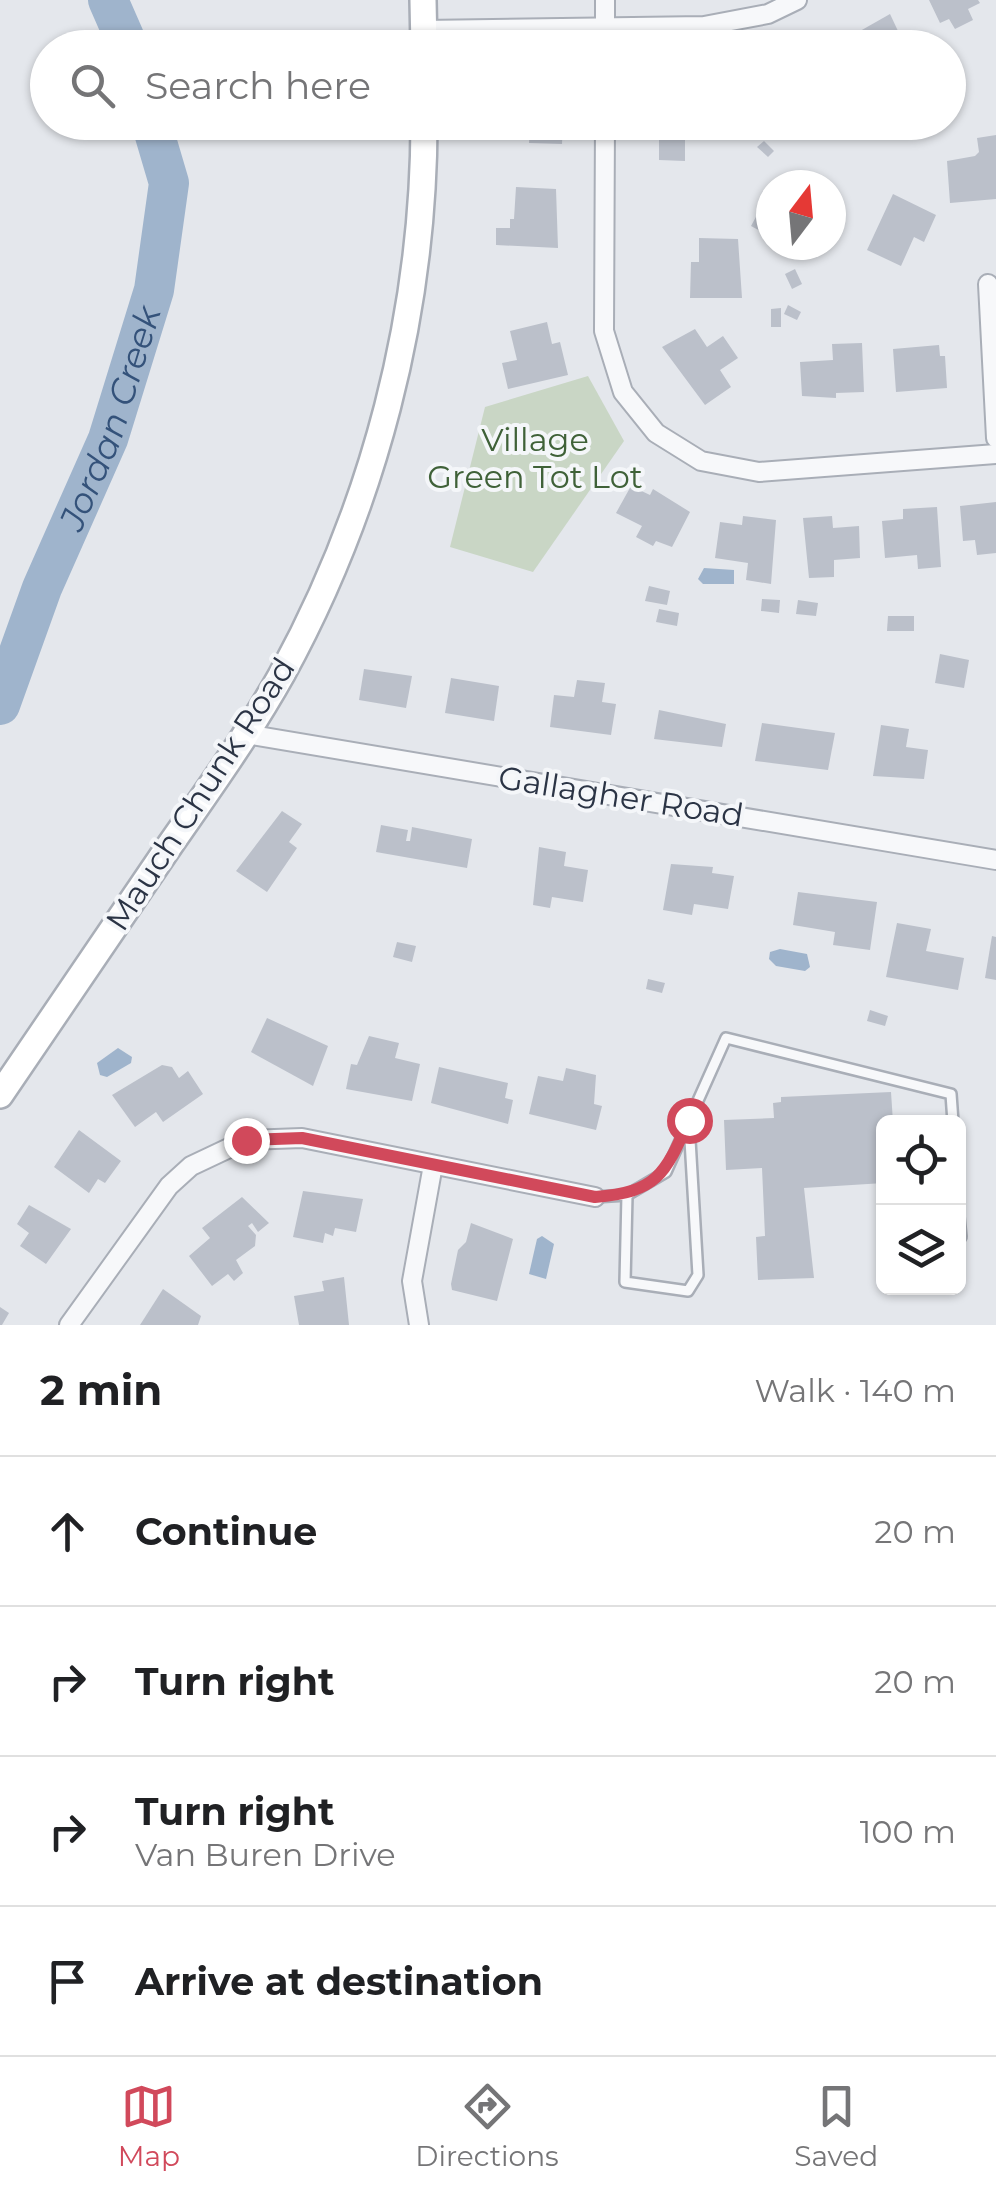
<!DOCTYPE html>
<meta charset="utf-8">
<style>
body{margin:0;font-family:Montserrat,sans-serif;background:#f2f2f2;color:#202124}
.controls{position:absolute;right:30px;bottom:30px;display:grid;overflow:hidden;border-radius:15px;box-shadow:0 2px 8px #0004}
.controls button{width:90px;height:90px;display:grid;place-items:center;padding:0;border:0;border-bottom:2px solid #e0e0e0;background:#fff;color:#202124;font:50px sans-serif}
.compass{position:absolute;left:756px;top:170px;width:90px;height:90px;border-radius:50%;background:#fff;box-shadow:0 2px 8px #0004;rotate:16deg}
.stop{position:absolute;width:30px;height:30px;margin:-22px;border:8px solid #d1495b;border-radius:50%;background:#fff}
.stop.end{background:#d1495b;border-color:#fff;box-shadow:0 2px 10px #0008}
.list{margin:0;padding:0;list-style:none}
h2{display:flex;justify-content:space-between;align-items:center;height:130px;margin:0;padding:0 40px;font-size:42px}
h2 small{font-size:32px;font-weight:400;color:#757577}
.list li{display:grid;grid-template-columns:65px 1fr auto;gap:30px;align-items:center;box-sizing:border-box;height:150px;padding:0 40px;border-top:2px solid #e0e0e0}
.list b{display:block;font-size:38px;white-space:nowrap}
.list p{margin:0;font-size:32px;white-space:nowrap;color:#757577}
.list em{font-size:32px;font-style:normal;color:#757577}
.icon{flex:none;width:55px;height:55px;fill:none;stroke:currentColor;stroke-width:2;stroke-linecap:round;stroke-linejoin:round}
.map{position:relative;flex:none;width:996px;height:1325px;overflow:hidden}
.search{position:absolute;background:#fff;box-shadow:0 2px 8px #0004;left:30px;right:30px;top:30px;height:110px;display:flex;align-items:center;gap:25px;box-sizing:border-box;padding:0 35px;border-radius:55px;color:#757577;font-size:38px}
.sheet{height:730px;background:#fff}
nav{display:flex;justify-content:space-around;align-items:center;box-sizing:border-box;height:140px;border-top:2px solid #e0e0e0;background:#fff;font-size:28px;color:#757577}
nav a{display:grid;justify-items:center;gap:5px}
nav .on{color:#d1495b}
.map>svg:first-child{display:block}
.green{fill:#c9d6c5}
.water{fill:#9fb4cc}
.lines{fill:none;stroke-linecap:round;stroke-linejoin:round}
.river{stroke:#9fb4cc;stroke-width:40}
.building{fill:#bbc0ca}
.lane-casing{stroke:#a9aeb7;stroke-width:14}
.street-casing{stroke:#a9aeb7;stroke-width:22}
.secondary-casing{stroke:#a9aeb7;stroke-width:30}
.lane{stroke:#f7f8fa;stroke-width:9}
.street{stroke:#f7f8fa;stroke-width:18}
.secondary{stroke:#fff;stroke-width:25}
.route{stroke:#d1495b;stroke-width:12}
.labels{text-anchor:middle;dominant-baseline:central;stroke-width:8;stroke-linejoin:round;paint-order:stroke}
.park-label{font-size:32px;fill:#3f6138;stroke:#f4f6f9}
.street-label{font-size:32px;fill:#2b3445;stroke:#f4f6f9}
.water-label{font-size:35px;font-style:italic;fill:#34527a;stroke:#f4f6f9}
</style>
<div class="map">
<svg width="996" height="1325" viewBox="0 0 996 1325">
<rect width="100%" height="100%" fill="#e4e7ec"/>
<path class="green" d="M588 376 624 441 533 572 450 547 485 407Z"/>
<g class="water">
<path d="M704 568 734 570V584H703L698 579Z"/>
<path d="M780 949 807 954 810 967 805 971 776 966 769 959 770 952Z"/>
<path d="M118 1048 132 1057 131 1063 107 1077 100 1075 97 1063Z"/>
<path d="M542 1236 554 1244 546 1279 529 1274 537 1239Z"/>
</g>
<g class="lines">
<g class="river">
<path d="M108 0 129 48"/>
<path id="s1" d="M0 705 42 588 108 439 154 290 169 183 151 122"/>
</g>
</g>
<g class="building">
<path d="M929 0H978L980 3 968 9 973 20 955 29 949 19 940 23Z"/>
<path d="M890 14 906 48H850L846 39Z"/>
<path d="M530 122H563L562 144 529 143Z"/>
<path d="M659 122H701V137H685V161L659 160Z"/>
<path d="M996 135V199L950 203 947 161 975 156 979 152 977 138Z"/>
<path d="M764 141 774 151 768 157 757 147Z"/>
<path d="M516 187 556 189 558 248 496 245V228H510V219H514Z"/>
<path d="M893 194 936 215 924 242 914 237 901 266 867 250Z"/>
<path d="M757 215 771 222 766 234 751 226Z"/>
<path d="M699 238 738 239 742 298H690L691 262H699Z"/>
<path d="M795 269 802 284 792 289 785 274Z"/>
<path d="M788 305 801 312 797 320 784 314Z"/>
<path d="M781 308V327H771V309Z"/>
<path d="M547 322 552 344 560 342 568 375 508 389 502 363 517 360 510 331Z"/>
<path d="M695 329 707 347 723 336 738 358 720 370 731 387 705 405 662 347Z"/>
<path d="M862 343 864 392 836 393V398L802 396 800 362 833 360 832 344Z"/>
<path d="M939 345 940 356H945L947 388 896 392 893 349Z"/>
<path d="M631 486 650 495 653 489 690 512 672 547 656 541 653 546 636 537 642 526 616 513Z"/>
<path d="M996 502V553L977 555 975 540 963 541 960 506Z"/>
<path d="M937 507 941 567 918 569 917 555 885 558 882 521 903 519V509Z"/>
<path d="M743 516 776 520 771 584 746 580 748 563 715 558 720 522 742 525Z"/>
<path d="M832 516 833 528 859 526 860 558 834 560V577L809 578 803 518Z"/>
<path d="M649 586 670 591 667 605 645 601Z"/>
<path d="M762 599 780 600 779 613 761 611Z"/>
<path d="M798 600 818 603 816 616 796 614Z"/>
<path d="M659 609 679 613 677 626 656 622Z"/>
<path d="M888 616H914V631H887Z"/>
<path d="M940 654 969 660 964 688 935 683Z"/>
<path d="M364 669 412 676 406 708 359 700Z"/>
<path d="M451 678 499 686 494 721 445 713Z"/>
<path d="M577 680 605 683 602 702 616 704 611 735 550 727 554 695 574 697Z"/>
<path d="M659 710 726 724 722 747 654 739Z"/>
<path d="M762 723 835 733 828 770 755 761Z"/>
<path d="M881 725 909 729 906 747 928 750 924 779 873 776Z"/>
<path d="M282 811 302 824 289 842 297 848 267 892 236 871Z"/>
<path d="M381 825 408 830 406 841H410L412 827 472 839 467 868 376 852Z"/>
<path d="M539 847 566 852 564 866 588 870 583 902 552 897 550 908 533 905Z"/>
<path d="M671 864 713 867 712 873 734 876 728 909 694 904 692 915 663 910Z"/>
<path d="M798 892 877 902 870 950 833 945 835 932 793 925Z"/>
<path d="M897 923 931 929 926 951 964 958 958 990 886 977Z"/>
<path d="M992 936 996 937V980L985 978Z"/>
<path d="M397 942 416 946 412 962 393 957Z"/>
<path d="M648 979 665 983 662 993 646 989Z"/>
<path d="M870 1010 888 1016 885 1026 867 1021Z"/>
<path d="M267 1018 328 1046 313 1086 251 1052Z"/>
<path d="M369 1036 399 1043 395 1058 420 1064 412 1101 346 1089 351 1064 357 1065Z"/>
<path d="M162 1065 172 1067 179 1078 188 1071 203 1094 163 1122 156 1112 135 1127 112 1095Z"/>
<path d="M439 1067 508 1083 505 1098 513 1100 508 1124 431 1103Z"/>
<path d="M566 1068 596 1075 594 1104 602 1106 596 1130 529 1114 538 1076 563 1081Z"/>
<path d="M891 1092 893 1122H884V1183L804 1188 814 1278 758 1280 756 1237 765 1236 762 1168 726 1170 724 1120 774 1118 773 1103 781 1102V1097Z"/>
<path d="M79 1130 121 1161 105 1183 98 1179 89 1193 54 1167Z"/>
<path d="M303 1191 363 1199 356 1232 335 1228 333 1236 325 1233 323 1243 293 1237Z"/>
<path d="M242 1197 269 1223 258 1232 252 1223 248 1226 256 1235 255 1246 236 1260 243 1273 234 1281 228 1274 212 1286 189 1256 210 1238 202 1228Z"/>
<path d="M29 1205 71 1229 46 1264 20 1246 29 1233 17 1224Z"/>
<path d="M471 1223 513 1239 497 1301 452 1290 451 1284 458 1250 466 1242Z"/>
<path d="M344 1277 349 1325H299L294 1296 324 1291 322 1281Z"/>
<path d="M163 1289 201 1316 198 1325H140Z"/>
<path d="M0 1307 9 1313 2 1325H0Z"/>
</g>
<g class="lines">
<g class="lane-casing">
<g id="lane">
<path d="M627 1195 625 1282 688 1291 698 1275 689 1123"/>
<path d="M595 1197 627 1195 666 1172 726 1038 951 1094 953 1122"/>
<path d="M958 1207 961 1237"/>
</g>
</g>
<g class="street-casing">
<g id="street">
<path d="M605 0V48"/>
<path d="M423 30 704 26 768 14 797 0"/>
<path d="M605 122 604 331 623 392 656 433 701 461 759 472 996 454"/>
<path d="M988 284 996 438"/>
<path d="M246 734 996 860"/>
<path d="M69 1325 169 1186 191 1166 246 1140 302 1138 595 1197"/>
<path d="M419 1325 412 1281 433 1165"/>
</g>
</g>
<g class="secondary-casing">
<g id="secondary">
<path d="M423 0 424 48"/>
<path d="M0 1095C57 1011 114 928 170 845 209 789 249 733 282 674 374 506 424 314 424 122"/>
</g>
</g>
<use href="#lane" class="lane"/>
<use href="#street" class="street"/>
<use href="#secondary" class="secondary"/>
</g>
<g class="lines">
<path class="route" d="M246 1140 302 1138 595 1197C658 1192 665 1174 689 1120"/>
</g>
<g class="labels">
<g class="park-label">
<text x="535" y="439">Village<tspan x="535" dy="37">Green Tot Lot</tspan></text>
</g>
<g class="street-label">
<text transform="translate(200 794) rotate(-57)">Mauch Chunk Road</text>
<text transform="translate(621 796) rotate(9)">Gallagher Road</text>
</g>
<g class="water-label">
<text stroke="none"><textPath href="#s1" startOffset="308">Jordan Creek</textPath></text>
</g>
</g>
</svg>
<div class="controls">
<button><svg class="icon" aria-label="locate" viewBox="0 0 24 24"><circle cx="12" cy="12" r="6"/><path d="M12 2v4M12 18v4M2 12h4M18 12h4"/></svg></button>
<button><svg class="icon" aria-label="layers" viewBox="0 0 24 24"><path d="M12 4l9 5-9 5-9-5zM3 14l9 5 9-5"/></svg></button>
</div>
<svg class="compass" viewBox="-18 -18 36 36"><path d="M0-13l5 13h-10z" fill="#e53935"/><path d="M0 13l5-13h-10z" fill="#757577"/></svg>
<div class="stop" style="left:689px;top:1120px"></div>
<div class="stop end" style="left:246px;top:1140px"></div>
<div class="search"><svg class="icon" aria-label="search" viewBox="0 0 24 24"><circle cx="10" cy="10" r="6"/><path d="M15 15l6 6"/></svg>Search here</div>
</div>
<section class="sheet">
<h2>2 min<small>Walk · 140 m</small></h2>
<ul class="list">
<li><svg class="icon" aria-label="ahead" viewBox="0 0 24 24"><path d="M12 20V5M6 11l6-6 6 6"/></svg><div><b>Continue</b></div><em>20 m</em></li>
<li><svg class="icon" aria-label="right" viewBox="0 0 24 24"><path d="M7 20v-9h11M14 6l5 5-5 5"/></svg><div><b>Turn right</b></div><em>20 m</em></li>
<li><svg class="icon" aria-label="right" viewBox="0 0 24 24"><path d="M7 20v-9h11M14 6l5 5-5 5"/></svg><div><b>Turn right</b><p>Van Buren Drive</p></div><em>100 m</em></li>
<li><svg class="icon" aria-label="arrive" viewBox="0 0 24 24"><path d="M6 21V4h12l-3 4 3 4H6"/></svg><div><b>Arrive at destination</b></div></li>
</ul>
</section>
<nav>
<a class="on"><svg class="icon" aria-label="map" viewBox="0 0 24 24"><path d="M3 6l6-2 6 2 6-2v14l-6 2-6-2-6 2zM9 4v14M15 6v14"/></svg>Map</a>
<a><svg class="icon" aria-label="directions" viewBox="0 0 24 24"><path d="M12 3l9 9-9 9-9-9zM9 14v-3h6M13 9l2 2-2 2"/></svg>Directions</a>
<a><svg class="icon" aria-label="saved" viewBox="0 0 24 24"><path d="M7 4h10v16l-5-4-5 4z"/></svg>Saved</a>
</nav>
